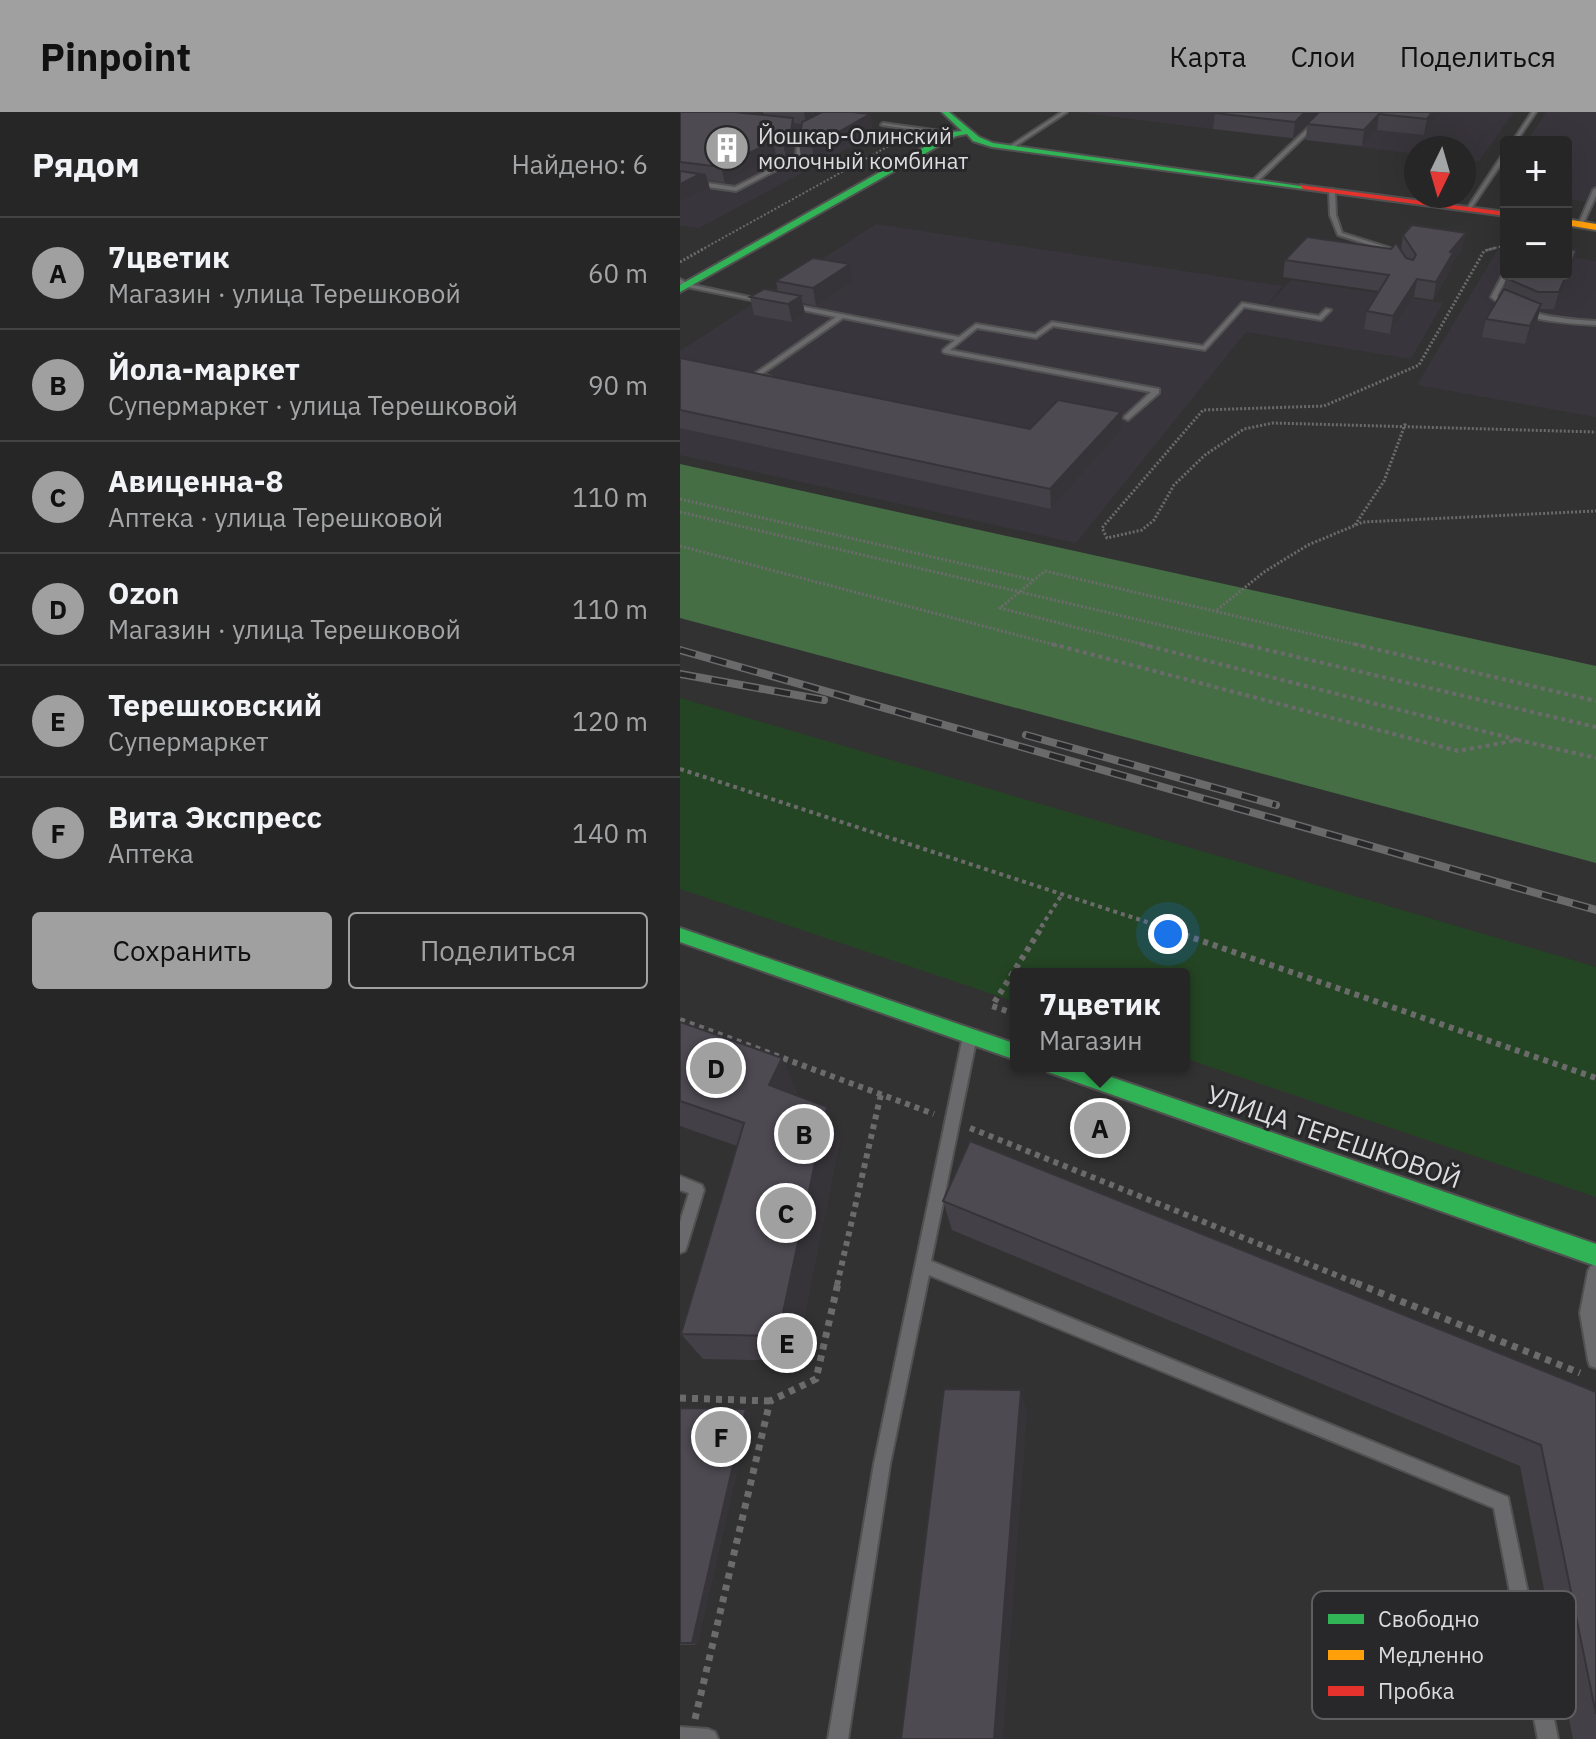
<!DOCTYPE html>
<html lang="ru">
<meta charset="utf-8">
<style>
body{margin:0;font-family:"IBM Plex Sans",sans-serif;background:#323232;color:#f1f3f6}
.controls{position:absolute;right:24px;top:24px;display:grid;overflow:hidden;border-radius:8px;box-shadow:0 8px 32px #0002}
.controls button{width:72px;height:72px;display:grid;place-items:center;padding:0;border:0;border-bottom:2px solid #424343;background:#262626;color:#f1f3f6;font:40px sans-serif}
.compass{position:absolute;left:724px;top:24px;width:72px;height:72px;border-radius:50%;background:#262626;box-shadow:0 8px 32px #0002;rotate:185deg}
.you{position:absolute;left:488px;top:822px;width:28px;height:28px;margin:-20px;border:6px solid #fff;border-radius:50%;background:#1a73e8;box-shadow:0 0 0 12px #1a73e833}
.badge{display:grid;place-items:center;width:52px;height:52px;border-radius:50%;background:#a0a0a1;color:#111;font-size:26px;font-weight:700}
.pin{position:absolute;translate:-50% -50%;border:4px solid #fff;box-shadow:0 2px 8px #0006}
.popup{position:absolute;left:330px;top:856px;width:180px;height:104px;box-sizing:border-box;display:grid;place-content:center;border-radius:8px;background:#262626;filter:drop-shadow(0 2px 6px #0005);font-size:26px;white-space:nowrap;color:#a4a5a7}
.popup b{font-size:30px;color:#f1f3f6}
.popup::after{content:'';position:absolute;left:50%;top:100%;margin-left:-16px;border:16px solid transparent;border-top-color:#262626}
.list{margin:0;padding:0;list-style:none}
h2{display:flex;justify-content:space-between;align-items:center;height:104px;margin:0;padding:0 32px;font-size:34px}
h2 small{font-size:26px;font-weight:400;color:#a4a5a7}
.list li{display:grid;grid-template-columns:52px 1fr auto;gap:24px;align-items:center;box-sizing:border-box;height:112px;padding:0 32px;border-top:2px solid #424343}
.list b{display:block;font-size:30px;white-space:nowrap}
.list p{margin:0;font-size:26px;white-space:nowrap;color:#a4a5a7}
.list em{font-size:26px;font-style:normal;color:#a4a5a7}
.actions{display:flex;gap:16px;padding:24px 32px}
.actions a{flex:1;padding:18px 0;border:2px solid #a0a0a1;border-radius:8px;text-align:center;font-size:28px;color:#a0a0a1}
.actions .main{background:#a0a0a1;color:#111}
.map{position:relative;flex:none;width:916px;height:1627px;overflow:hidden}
header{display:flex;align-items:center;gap:48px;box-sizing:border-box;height:112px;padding:0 40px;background:#a0a0a1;color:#111}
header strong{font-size:38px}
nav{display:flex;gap:44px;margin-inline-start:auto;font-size:28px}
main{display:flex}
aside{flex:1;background:#262626}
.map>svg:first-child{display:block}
.built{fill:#39353c}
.green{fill:#244524}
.forest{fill:#456e45}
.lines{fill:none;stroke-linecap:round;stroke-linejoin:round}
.lane-casing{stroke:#515151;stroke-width:4}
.fast-casing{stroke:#515151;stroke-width:4}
.slow-casing{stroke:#515151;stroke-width:4}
.jam-casing{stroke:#515151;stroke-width:4}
.path-far4{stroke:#6c6b6c;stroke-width:2;stroke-dasharray:2 2;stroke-linecap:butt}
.path-far3{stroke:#6c6b6c;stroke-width:3;stroke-dasharray:2 2;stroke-linecap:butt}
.path-far2{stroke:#6c6b6c;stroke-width:4;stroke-dasharray:4 4;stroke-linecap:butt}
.path-far1{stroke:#6c6b6c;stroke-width:6;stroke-dasharray:5 5;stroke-linecap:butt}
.path{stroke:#6c6b6c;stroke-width:7;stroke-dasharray:6 6;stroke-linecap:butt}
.lane{fill:#6a696b;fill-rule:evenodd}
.fast{fill:#30b455;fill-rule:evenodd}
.slow{fill:#ff9f0a;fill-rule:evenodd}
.jam{fill:#e5322d;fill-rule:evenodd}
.rail-casing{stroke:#6b6a6b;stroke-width:8}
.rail{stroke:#282729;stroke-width:5;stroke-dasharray:16;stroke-linecap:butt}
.wall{fill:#434047}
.shaded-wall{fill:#373439}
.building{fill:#4e4a52;stroke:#373439;stroke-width:2}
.labels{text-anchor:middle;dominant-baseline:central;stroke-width:6;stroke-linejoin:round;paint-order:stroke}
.far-poi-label{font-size:22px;fill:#dcdbdd;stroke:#282729;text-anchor:start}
.street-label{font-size:26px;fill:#dcdbdd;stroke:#282729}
.key{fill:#282729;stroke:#5e5d5f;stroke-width:2}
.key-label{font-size:22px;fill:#dcdbdd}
</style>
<header>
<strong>Pinpoint</strong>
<nav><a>Карта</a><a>Слои</a><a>Поделиться</a></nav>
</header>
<main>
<aside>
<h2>Рядом<small>Найдено: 6</small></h2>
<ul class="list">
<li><span class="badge">A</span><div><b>7цветик</b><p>Магазин · улица Терешковой</p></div><em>60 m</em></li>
<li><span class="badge">B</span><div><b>Йола-маркет</b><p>Супермаркет · улица Терешковой</p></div><em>90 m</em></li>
<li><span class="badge">C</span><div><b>Авиценна-8</b><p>Аптека · улица Терешковой</p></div><em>110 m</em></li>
<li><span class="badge">D</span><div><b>Ozon</b><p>Магазин · улица Терешковой</p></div><em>110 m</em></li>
<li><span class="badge">E</span><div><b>Терешковский</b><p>Супермаркет</p></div><em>120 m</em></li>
<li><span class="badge">F</span><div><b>Вита Экспресс</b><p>Аптека</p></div><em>140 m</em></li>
</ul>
<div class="actions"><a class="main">Сохранить</a><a>Поделиться</a></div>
</aside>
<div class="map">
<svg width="916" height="1627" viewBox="0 0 916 1627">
<rect width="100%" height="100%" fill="#323232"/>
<g class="built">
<path d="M0 0H71L202 18 19 116 0 113Z"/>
<path d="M395 0H834L799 49 784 47V36H736V42Z"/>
<path d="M866 0H916V91L886 87V30H847Z"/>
<path d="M196 112 602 174 585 196 611 168 763 191 731 247 566 220 396 431 0 343V239Z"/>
<path d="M819 135 826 136V162H886V144L916 149V305L737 273Z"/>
</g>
<path class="green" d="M0 586 916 855V1085L504 946V862H336V890L0 777Z"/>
<path class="forest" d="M0 352 916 554V751L0 506Z"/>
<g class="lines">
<g class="lane-casing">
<g id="lane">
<path d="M382 0H387L331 37 327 36Z"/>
<path d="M645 0H650L577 70H573V68Z"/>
<path d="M852 0H856L836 30H832Z"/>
<path d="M203 11 274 21 276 22 274 23 201 13Z"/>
<path d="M131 15 135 16 122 23 120 46 56 79 0 71V67L55 75 116 44 118 22Z"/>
<path d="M824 40H826V45L790 98H786Z"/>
<path d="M916 76V84L903 112 898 113 913 78Z"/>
<path d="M652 77 655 79 656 103 662 121 716 138 720 146H716L712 140 658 123 650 103 649 79Z"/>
<path d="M826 160V162H829L817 184C847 204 882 207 916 209V213C880 211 839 209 811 185L823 162Z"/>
<path d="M0 167 9 172 88 189 85 191 7 175 0 172Z"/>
<path d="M562 191 639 204 646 197 651 198 641 208 564 195 525 238 373 214 356 226 297 216 270 238 479 277V281L448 308 444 306 445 304 471 280 265 241 263 240V238L275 228 163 206 82 262 91 265V267L73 263 156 205 108 195 107 194 110 192 279 225 296 212 355 222 372 210 523 234Z"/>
<path d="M290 919 295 920 297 924 251 1149 828 1385 878 1627H858L814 1396 249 1163 210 1352 168 1627H148L194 1352 283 924 285 920Z"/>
<path d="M0 1064 22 1073 24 1078 7 1134 5 1139 0 1141V1110L9 1081 0 1078Z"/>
<path d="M916 1152V1256L910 1254 908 1248 900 1201 908 1159 911 1154Z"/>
<path d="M0 1615 28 1617 35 1620 38 1627H0Z"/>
</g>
</g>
<g class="fast-casing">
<g id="fast">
<path d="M262 0H269L299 25 313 31 627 75 623 77 312 35 293 29 287 22 276 24 0 180V173L271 20 282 19Z"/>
<path d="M0 816 336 932V948L0 830Z"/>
<path d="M365 954H399L916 1132V1154L368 960Z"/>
</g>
</g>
<g class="slow-casing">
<path id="slow" d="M886 107 916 112V118L886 113Z"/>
</g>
<g class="jam-casing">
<path id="jam" d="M620 73 826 100V104L623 77Z"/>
</g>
<g class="path-far4">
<path d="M21 138 216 30"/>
<path d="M807 138 826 133"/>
</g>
<g class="path-far3">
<path d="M815 136 804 139 739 253 644 294 523 298 422 416 427 426 462 418 474 408 494 373 525 343 564 317 593 311 916 320"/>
<path d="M0 150 25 136"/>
<path d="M0 387 353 468"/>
<path d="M0 400 570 534"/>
<path d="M675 413 704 369 726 310"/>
<path d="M0 434 379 534"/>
<path d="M537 498 584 460 628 433 683 410 916 399"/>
<path d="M469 534 320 496 365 459 682 534"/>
</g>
<g class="path-far2">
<path d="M372 532 778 639 838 628 916 646"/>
<path d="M461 532 838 628"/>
<path d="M562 532 916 615"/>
<path d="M674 532 916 589"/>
<path d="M0 657 482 815"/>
<path d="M361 815 383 781"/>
</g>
<g class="path-far1">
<path d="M476 813 916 966"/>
<path d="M336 902 312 894 363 813"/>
<path d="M0 908 254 1002"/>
<path d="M290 1016 681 1173"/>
<path d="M157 1173 201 982"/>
</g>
<g class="path">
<path d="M676 1171 900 1261"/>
<path d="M0 1286 90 1289"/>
<path d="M15 1607 90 1289 136 1267 158 1171"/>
</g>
<use href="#lane" class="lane"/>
<use href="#fast" class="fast"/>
<use href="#slow" class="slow"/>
<use href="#jam" class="jam"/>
<g class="rail-casing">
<g id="rail">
<path d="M0 538 916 798"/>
<path d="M0 562 144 588"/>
<path d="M346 623 596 693"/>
</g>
</g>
<use href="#rail" class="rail"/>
</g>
<g class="wall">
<path d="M0 0 84 3 83 0H133L134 4 190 2 192 17 135 50 122 48 119 33 122 12 114 11 115 21 113 42 106 46 96 44 45 71 28 68 30 78 22 79 0 90Z"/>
<path d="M535 0H761L744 23 697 18 682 34 626 28 627 13 613 26 533 17Z"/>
<path d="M723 123 782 138 771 152 770 158 753 188 734 185 710 222 684 217 687 199 699 179 603 165 605 148 721 138Z"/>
<path d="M897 138 892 155 874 197H860L857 209 845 232 802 225 806 207 823 179 826 166Z"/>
<path d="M96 169 173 170 136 194 123 191 125 202 112 210 74 203 70 185 98 179Z"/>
<path d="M0 246 350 317 441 319 371 397 0 316Z"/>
<path d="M0 910 102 946 116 979 115 983 160 1027 115 1249 23 1247 1 1222 57 1034 0 1014Z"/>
<path d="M441 995V1001L430 1028 397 1018 396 1012Z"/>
<path d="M263 1089 916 1280V1627H893L840 1354 272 1118Z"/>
<path d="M0 1296 66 1297 70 1302 17 1533H0Z"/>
</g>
<g class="shaded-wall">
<path d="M124 0H133L135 9 126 13Z"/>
<path d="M625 0H641L613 26 615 10Z"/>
<path d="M752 0H761L744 23 747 7Z"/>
<path d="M190 2 192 17 135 50 132 35Z"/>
<path d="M699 2 697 18 682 34 684 18Z"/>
<path d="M113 6 115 21 113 42 106 46 103 31Z"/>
<path d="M93 29 96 44 45 71 41 55Z"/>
<path d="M18 63H26L30 78 22 79 0 90V72Z"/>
<path d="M786 121 782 138 771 152 770 158 753 188 756 170 770 140Z"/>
<path d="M897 138 892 155 874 197 879 180Z"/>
<path d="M170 152 173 170 136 194 133 176Z"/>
<path d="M737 167 734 185 710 222 713 204Z"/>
<path d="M121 184 125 202 112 210 108 192Z"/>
<path d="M861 192 857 209 845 232 850 214Z"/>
<path d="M441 300V319L371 397 370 377Z"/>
<path d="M102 946 116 979 105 1005 89 973Z"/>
<path d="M147 995 160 1027 115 1249 98 1224Z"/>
<path d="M441 995V1001L430 1028 429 1022Z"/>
<path d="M341 1278 347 1301 323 1627H314Z"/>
<path d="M66 1297 70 1302 17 1533 12 1531Z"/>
</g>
<g class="building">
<path d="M0 0H54L113 6 110 27 103 31 93 29 41 55 0 50Z"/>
<path d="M142 0H172L190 2 132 35 119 33 122 10Z"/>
<path d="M535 0H625L615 10 534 1Z"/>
<path d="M639 0H752L747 7 699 2 684 18 627 12Z"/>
<path d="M0 59 26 63H18L0 72Z"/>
<path d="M732 113 786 121 770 140 773 141 756 170 737 167 713 204 687 199 709 163 605 148 627 125 711 137 716 131 726 146 733 148 736 143 723 123Z"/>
<path d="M886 137 897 138 879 180H858L826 166 828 162H886Z"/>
<path d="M133 146 170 152 133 176 96 169Z"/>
<path d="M84 177 121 184 108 192 70 185Z"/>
<path d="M824 177 861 192 850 214 806 207Z"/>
<path d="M0 246 350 317 378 288 441 300 370 377 0 298Z"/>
<path d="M0 910 102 946 89 973 147 995 98 1224 1 1222 64 1011 0 989Z"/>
<path d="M409 985 441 995 429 1022 396 1012Z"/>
<path d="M290 1029 916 1280V1602L861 1333 263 1089Z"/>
<path d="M264 1277 341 1278 314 1627H221Z"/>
<path d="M0 1296 66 1297 12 1531H0Z"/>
</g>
<defs>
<g id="building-disc" transform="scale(2.3)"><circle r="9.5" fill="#a0a0a1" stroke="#282729"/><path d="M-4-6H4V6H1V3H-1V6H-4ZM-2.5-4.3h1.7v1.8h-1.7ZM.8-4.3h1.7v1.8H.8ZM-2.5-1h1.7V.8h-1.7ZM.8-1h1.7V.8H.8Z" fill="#fff"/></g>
</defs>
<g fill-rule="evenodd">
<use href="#building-disc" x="47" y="36"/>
</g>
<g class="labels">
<g class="far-poi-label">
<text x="78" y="23">Йошкар-Олинский<tspan x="78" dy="25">молочный комбинат</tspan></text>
</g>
<g class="street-label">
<text transform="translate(654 1024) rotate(19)">УЛИЦА ТЕРЕШКОВОЙ</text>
</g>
</g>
<rect x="632" y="1479" width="264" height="128" rx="12" class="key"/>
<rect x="648" y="1502" width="36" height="10" fill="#30b455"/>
<rect x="648" y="1538" width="36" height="10" fill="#ff9f0a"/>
<rect x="648" y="1574" width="36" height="10" fill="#e5322d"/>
<g class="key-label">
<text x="698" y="1515">Свободно</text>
<text x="698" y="1551">Медленно</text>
<text x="698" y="1587">Пробка</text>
</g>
</svg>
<div class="controls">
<button>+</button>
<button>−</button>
</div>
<svg class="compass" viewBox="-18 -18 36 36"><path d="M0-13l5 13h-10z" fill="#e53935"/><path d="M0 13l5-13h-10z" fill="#a4a5a7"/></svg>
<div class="you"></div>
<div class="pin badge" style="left:420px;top:1016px">A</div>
<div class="popup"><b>7цветик</b>Магазин</div>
<div class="pin badge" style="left:124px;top:1022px">B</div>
<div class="pin badge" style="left:106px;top:1101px">C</div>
<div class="pin badge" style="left:36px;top:956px">D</div>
<div class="pin badge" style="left:107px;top:1231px">E</div>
<div class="pin badge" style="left:41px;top:1325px">F</div>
</div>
</main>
